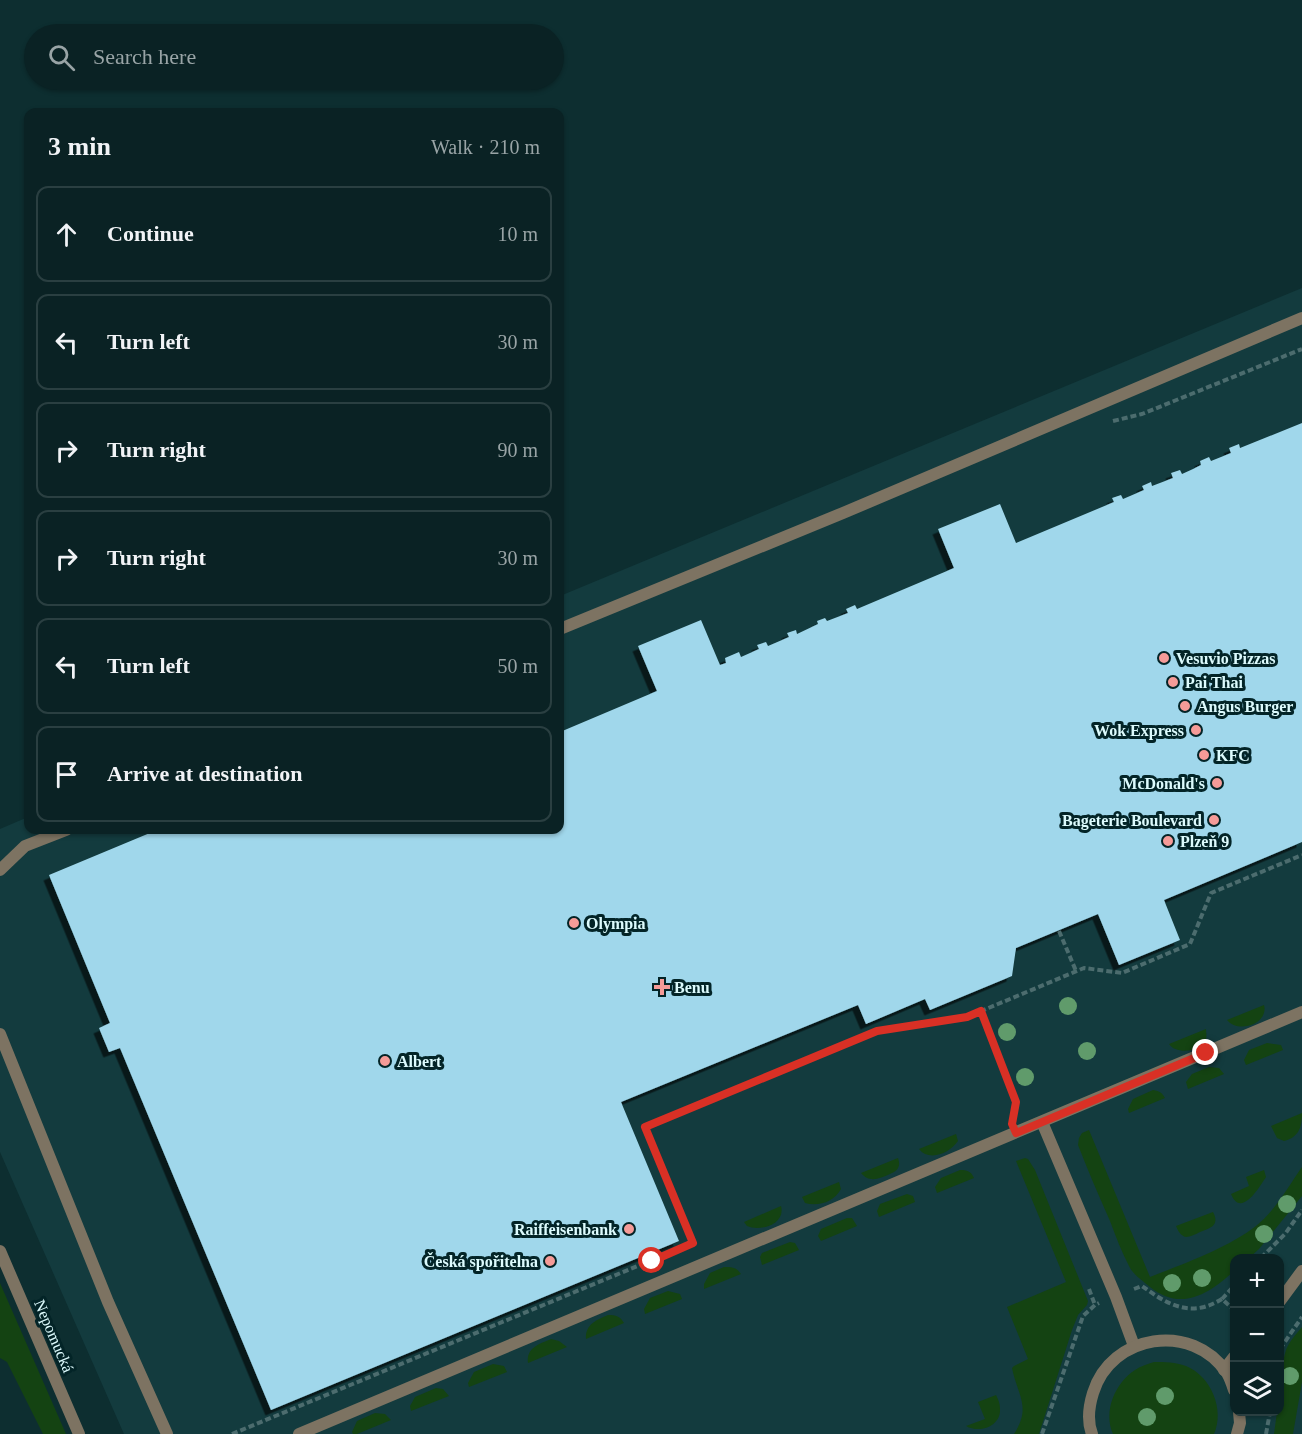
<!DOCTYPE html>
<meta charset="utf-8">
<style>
body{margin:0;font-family:Georgia,serif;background:#182f31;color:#f1f3f6}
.controls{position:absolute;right:18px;bottom:18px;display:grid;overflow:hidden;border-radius:12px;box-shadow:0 2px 4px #0004}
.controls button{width:54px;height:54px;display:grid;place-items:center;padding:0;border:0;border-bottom:2px solid #2a3f41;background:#0a2224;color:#f1f3f6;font:30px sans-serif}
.stop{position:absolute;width:18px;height:18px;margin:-14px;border:4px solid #d93025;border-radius:50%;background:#fff}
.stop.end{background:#d93025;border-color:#fff;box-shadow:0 2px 6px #0008}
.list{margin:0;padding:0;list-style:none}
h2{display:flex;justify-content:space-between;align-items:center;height:78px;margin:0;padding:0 24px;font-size:26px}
h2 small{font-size:20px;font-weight:400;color:#99a4a6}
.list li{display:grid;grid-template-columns:39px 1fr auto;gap:18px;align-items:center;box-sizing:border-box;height:96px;margin:0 12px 12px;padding:0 12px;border:2px solid #2a3f41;border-radius:12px}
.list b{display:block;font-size:22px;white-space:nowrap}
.list em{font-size:20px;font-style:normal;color:#99a4a6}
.icon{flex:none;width:33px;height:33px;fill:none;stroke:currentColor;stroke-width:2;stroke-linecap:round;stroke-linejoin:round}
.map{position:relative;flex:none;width:1302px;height:1434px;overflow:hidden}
.search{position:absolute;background:#0a2224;box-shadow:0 2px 4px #0004;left:24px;top:24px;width:540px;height:66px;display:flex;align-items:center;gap:15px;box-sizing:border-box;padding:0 21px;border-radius:33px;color:#99a4a6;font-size:22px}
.panel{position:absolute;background:#0a2224;box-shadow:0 2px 4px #0004;left:24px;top:108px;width:540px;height:726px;border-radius:12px}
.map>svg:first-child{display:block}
.built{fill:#133b3e;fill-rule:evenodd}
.green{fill:#144312}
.building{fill:#a0d7eb;filter:url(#shadow)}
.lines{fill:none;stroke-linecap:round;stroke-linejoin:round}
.path{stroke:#4c6c6e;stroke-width:4;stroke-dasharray:6 3;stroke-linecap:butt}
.service{stroke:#7d7362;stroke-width:12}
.minor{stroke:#7d7362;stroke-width:12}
.tertiary{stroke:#7d7362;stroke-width:12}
.tree{fill:#609b6b}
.route{stroke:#d93025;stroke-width:8}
.poi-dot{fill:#f59b98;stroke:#032427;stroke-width:2}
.labels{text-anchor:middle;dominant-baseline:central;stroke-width:6;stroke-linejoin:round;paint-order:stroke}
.poi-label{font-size:16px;font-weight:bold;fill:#ddfbfd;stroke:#032427;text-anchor:start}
.street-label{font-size:16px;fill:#ddfbfd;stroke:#032427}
</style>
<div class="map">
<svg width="1302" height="1434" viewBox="0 0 1302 1434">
<defs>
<filter id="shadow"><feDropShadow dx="-5.5" dy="5.5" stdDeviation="0" flood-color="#0009"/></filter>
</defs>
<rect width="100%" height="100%" fill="#0d2e30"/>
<path class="built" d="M1302 288V1434H124L0 1152V829L28 817V830H560V596ZM1234 1258H1280V1412H1234Z"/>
<g class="green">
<path d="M1264 1005C1269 1024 1238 1034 1227 1020Z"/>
<path d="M1206 1029C1206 1032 1207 1036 1206 1039 1202 1052 1176 1055 1169 1044Z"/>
<path d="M1267 1043 1281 1045 1283 1050 1246 1065 1244 1060 1249 1050Z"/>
<path d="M1209 1067 1219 1068 1224 1074 1188 1089 1186 1082 1192 1074Z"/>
<path d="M1153 1090C1160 1091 1162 1093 1165 1098L1129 1113 1128 1109 1133 1099Z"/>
<path d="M1302 1113C1302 1127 1299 1137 1284 1141L1277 1138 1271 1126Z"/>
<path d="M1089 1130 1150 1277C1183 1264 1228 1248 1256 1226 1275 1211 1288 1187 1302 1167V1196L1259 1249 1249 1258H1234V1271C1209 1294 1181 1312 1150 1287 1143 1281 1134 1275 1130 1268 1122 1253 1116 1237 1110 1221 1099 1196 1088 1171 1078 1145L1079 1138 1082 1133Z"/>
<path d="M956 1134 958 1141C950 1153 929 1162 919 1149Z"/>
<path d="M898 1158C899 1161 900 1165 898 1168 897 1171 892 1173 890 1174 879 1179 869 1183 861 1173Z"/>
<path d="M1025 1158 1028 1159 1035 1170 1088 1301 1087 1305 1078 1315 1072 1330 1039 1434H1014C1032 1407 1017 1394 1012 1368L1014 1366 1028 1359 1007 1307 1066 1282 1016 1161Z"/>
<path d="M960 1170C967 1170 971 1171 974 1178L937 1193 935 1187 941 1178Z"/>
<path d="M1264 1170 1266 1177C1260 1186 1241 1219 1231 1194L1249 1186 1246 1177Z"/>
<path d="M839 1182 841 1189C834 1202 818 1207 805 1203L802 1197Z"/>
<path d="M907 1194 913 1196 915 1202 879 1217 877 1211 880 1204Z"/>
<path d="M781 1206C786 1224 760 1232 747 1226L744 1222Z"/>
<path d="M1213 1212C1220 1225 1211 1228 1200 1232 1196 1234 1190 1237 1186 1237 1181 1236 1178 1231 1176 1226Z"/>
<path d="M847 1218H852L857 1226 821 1241 818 1236 821 1229Z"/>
<path d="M790 1242 795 1243 799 1250 762 1265 760 1257 762 1253Z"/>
<path d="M724 1267C732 1267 736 1267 741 1274L704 1289V1284L710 1273Z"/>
<path d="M0 1283 66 1434H43L7 1362 0 1358Z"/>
<path d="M668 1291 680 1294 682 1299 645 1314 644 1309 650 1298Z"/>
<path d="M608 1315C616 1315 620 1316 624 1323L586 1339C585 1324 597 1320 608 1315Z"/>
<path d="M1302 1327V1382L1293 1434H1274L1277 1412H1280C1280 1395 1281 1366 1286 1350 1289 1342 1296 1334 1302 1327Z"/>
<path d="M551 1339 559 1341 567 1347 528 1363C526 1347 540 1344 551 1339Z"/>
<path d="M1154 1362C1165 1362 1175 1362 1186 1366 1211 1376 1225 1410 1214 1434H1113C1103 1411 1115 1383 1135 1370 1141 1366 1148 1364 1154 1362Z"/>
<path d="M493 1364 504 1366 507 1372 469 1387 468 1383 474 1372Z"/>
<path d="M436 1388 443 1389 449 1396 411 1411 410 1406 415 1397Z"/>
<path d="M996 1395C998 1399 1000 1403 1000 1409 1001 1426 980 1434 966 1426L985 1419 978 1402Z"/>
<path d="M375 1413 385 1414 391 1420 357 1434H353L352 1432 357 1421Z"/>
</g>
<path class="building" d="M1302 423V842L1164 900 1180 940 1119 965 1098 914 1016 948 1012 976 930 1010 925 999 866 1024 858 1005 621 1102 679 1241 271 1410 120 1048 109 1052 99 1028 110 1023 49 875 157 830H560V732L657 691 638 646 701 620 720 665 726 663 725 658 739 652 741 657 759 649 757 645 766 642 768 646 789 637 787 633 796 630 797 634 818 624 817 621 825 618 827 621 848 613 846 609 855 605 857 609 954 568 938 529 1000 504 1016 543 1114 502 1112 498 1121 495 1123 499 1144 490 1142 486 1151 482 1152 486 1173 478 1171 473 1180 470 1182 474 1193 469 1201 465 1200 461 1209 457 1211 461 1231 453 1229 448 1239 444 1240 448Z"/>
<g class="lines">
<g class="path">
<path d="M1113 421 1142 414 1302 349"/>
<path d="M1059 931 1076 971"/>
<path d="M981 1011 1016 1102 1014 1114"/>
<path d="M1261 1258 1285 1234 1302 1210"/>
<path d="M1089 1289 1095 1305"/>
<path d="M1134 1289 1142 1286C1160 1299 1180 1313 1204 1307 1211 1305 1217 1302 1222 1299L1234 1310"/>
<path d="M1222 1299 1234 1286"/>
<path d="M1280 1349 1302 1317"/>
<path d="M232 1434 693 1243 645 1127 877 1031 967 1017 1084 968 1122 973 1190 944 1211 893 1302 855"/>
<path d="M1042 1434 1083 1316 1095 1305 1099 1303"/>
<path d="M1266 1434 1270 1412"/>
</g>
<g class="service">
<path d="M560 629 843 513 1302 318"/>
<path d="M0 870 25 846 66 830"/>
<path d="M0 1034 108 1302 167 1434"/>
<path d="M1042 1122 1116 1297 1134 1346"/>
<path d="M299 1434 1302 1012"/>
</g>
<g class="minor">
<path d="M1280 1301 1302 1271"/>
<path d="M1224 1370 1234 1357"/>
<path d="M1092 1434C1087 1421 1089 1406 1093 1393 1111 1334 1192 1321 1227 1373 1230 1378 1232 1384 1234 1390"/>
<path d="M1237 1434 1240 1423 1239 1412"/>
</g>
<path class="tertiary" d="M0 1251 79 1434"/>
</g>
<g class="tree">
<circle cx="1068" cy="1006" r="9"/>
<circle cx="1007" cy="1032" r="9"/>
<circle cx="1087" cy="1051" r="9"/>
<circle cx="1025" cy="1077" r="9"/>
<circle cx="1287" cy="1204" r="9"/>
<circle cx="1264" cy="1234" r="9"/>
<circle cx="1202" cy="1278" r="9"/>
<circle cx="1172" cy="1283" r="9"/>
<circle cx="1290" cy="1376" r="9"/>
<circle cx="1165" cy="1396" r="9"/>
<circle cx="1147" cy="1417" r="9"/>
</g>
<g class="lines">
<path class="route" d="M652 1261 693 1243 645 1127 877 1031 967 1017 981 1011 1016 1102 1012 1124 1016 1133 1206 1053"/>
</g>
<g class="poi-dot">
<circle cx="1164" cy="658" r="6"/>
<circle cx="1173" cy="682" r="6"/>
<circle cx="1185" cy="706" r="6"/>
<circle cx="1196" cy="730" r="6"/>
<circle cx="1204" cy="755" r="6"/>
<circle cx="1217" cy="783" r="6"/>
<circle cx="1214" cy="820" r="6"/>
<circle cx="1168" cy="841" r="6"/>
<circle cx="574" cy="923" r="6"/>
<path d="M659 978h6v6h6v6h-6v6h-6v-6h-6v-6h6z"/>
<circle cx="385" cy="1061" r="6"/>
<circle cx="629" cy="1229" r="6"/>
<circle cx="550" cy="1261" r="6"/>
</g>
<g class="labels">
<g class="poi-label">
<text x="1176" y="658">Vesuvio Pizzas</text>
<text x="1185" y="682">Pai Thai</text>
<text x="1197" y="706">Angus Burger</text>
<text x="1184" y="730" text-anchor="end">Wok Express</text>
<text x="1216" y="755">KFC</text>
<text x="1205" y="783" text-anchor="end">McDonald's</text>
<text x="1202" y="820" text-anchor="end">Bageterie Boulevard</text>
<text x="1180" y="841">Plzeň 9</text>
<text x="586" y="923">Olympia</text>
<text x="674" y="987">Benu</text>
<text x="397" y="1061">Albert</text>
<text x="617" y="1229" text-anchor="end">Raiffeisenbank</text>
<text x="538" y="1261" text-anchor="end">Česká spořitelna</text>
</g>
<g class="street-label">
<text transform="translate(54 1336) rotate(67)">Nepomucká</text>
</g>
</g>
</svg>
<div class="controls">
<button>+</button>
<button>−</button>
<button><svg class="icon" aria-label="layers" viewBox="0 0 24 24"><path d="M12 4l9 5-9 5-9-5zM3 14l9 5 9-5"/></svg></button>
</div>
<div class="stop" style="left:652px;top:1261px"></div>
<div class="stop end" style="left:1206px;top:1053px"></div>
<div class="search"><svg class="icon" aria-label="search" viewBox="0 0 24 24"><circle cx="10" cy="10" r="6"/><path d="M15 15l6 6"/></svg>Search here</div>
<section class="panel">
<h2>3 min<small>Walk · 210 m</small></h2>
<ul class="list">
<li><svg class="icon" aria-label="ahead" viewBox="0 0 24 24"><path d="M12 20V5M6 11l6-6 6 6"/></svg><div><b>Continue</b></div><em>10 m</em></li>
<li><svg class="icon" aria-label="left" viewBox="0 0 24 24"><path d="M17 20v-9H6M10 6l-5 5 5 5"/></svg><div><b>Turn left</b></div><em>30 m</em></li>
<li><svg class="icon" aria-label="right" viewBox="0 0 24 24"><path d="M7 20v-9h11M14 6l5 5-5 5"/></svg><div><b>Turn right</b></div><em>90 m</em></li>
<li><svg class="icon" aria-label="right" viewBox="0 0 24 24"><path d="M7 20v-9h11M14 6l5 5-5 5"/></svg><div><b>Turn right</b></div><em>30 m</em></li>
<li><svg class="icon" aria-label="left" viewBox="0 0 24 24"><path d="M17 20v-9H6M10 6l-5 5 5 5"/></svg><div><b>Turn left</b></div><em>50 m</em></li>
<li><svg class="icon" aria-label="arrive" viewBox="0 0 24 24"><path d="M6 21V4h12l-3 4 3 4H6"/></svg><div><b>Arrive at destination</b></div></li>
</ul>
</section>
</div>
